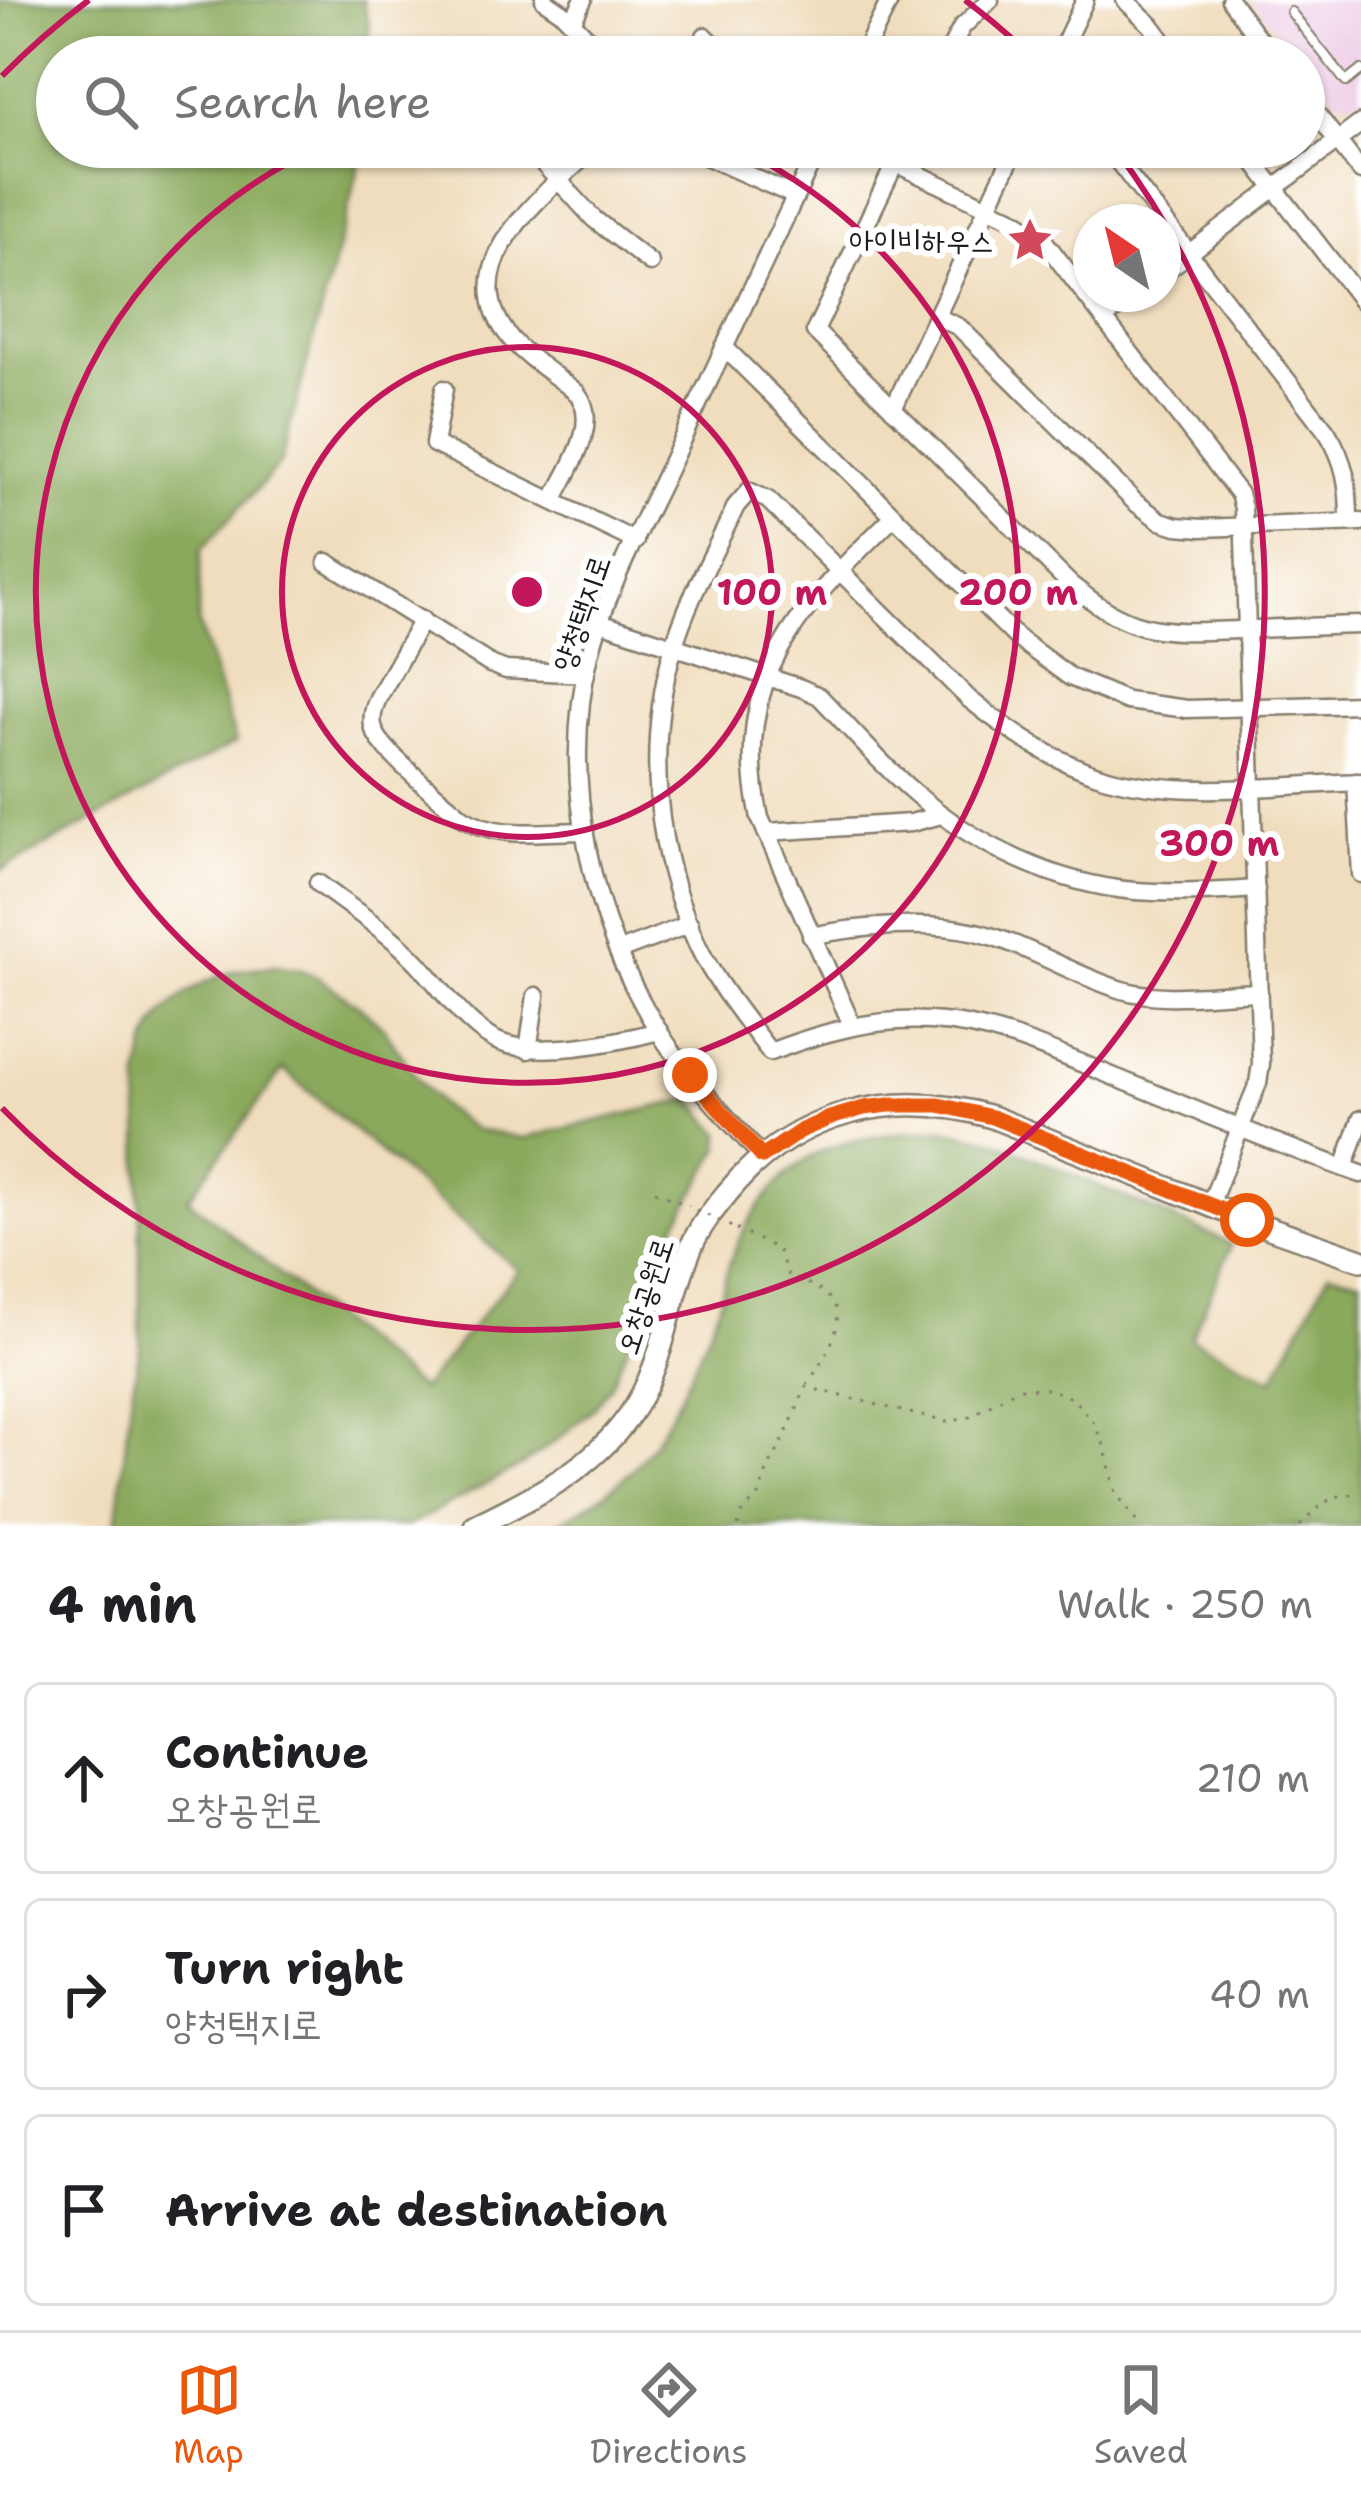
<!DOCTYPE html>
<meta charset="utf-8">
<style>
body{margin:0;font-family:"Shantell Sans","Poor Story",sans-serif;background:#f2f2f2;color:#202124}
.compass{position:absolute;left:1073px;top:204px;width:108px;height:108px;border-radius:50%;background:#fff;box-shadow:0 3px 9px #0004;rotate:325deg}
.stop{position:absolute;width:36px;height:36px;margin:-27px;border:9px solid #ea580c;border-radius:50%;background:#fff}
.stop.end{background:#ea580c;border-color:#fff;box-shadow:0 3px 12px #0008}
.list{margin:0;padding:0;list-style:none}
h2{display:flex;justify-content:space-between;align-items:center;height:156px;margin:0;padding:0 48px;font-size:51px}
h2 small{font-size:39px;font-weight:400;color:#757577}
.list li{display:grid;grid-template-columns:78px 1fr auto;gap:36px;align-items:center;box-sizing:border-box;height:192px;margin:0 24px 24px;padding:0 24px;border:3px solid #e0e0e0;border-radius:18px}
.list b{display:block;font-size:45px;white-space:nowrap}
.list p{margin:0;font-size:39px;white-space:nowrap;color:#757577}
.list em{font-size:39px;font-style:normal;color:#757577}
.icon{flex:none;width:66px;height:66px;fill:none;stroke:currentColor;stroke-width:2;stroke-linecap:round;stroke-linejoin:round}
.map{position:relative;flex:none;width:1361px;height:1526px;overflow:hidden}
.search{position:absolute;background:#fff;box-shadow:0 3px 9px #0004;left:36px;right:36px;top:36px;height:132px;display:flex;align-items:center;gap:30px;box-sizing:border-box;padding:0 42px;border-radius:66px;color:#757577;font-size:45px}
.sheet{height:804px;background:#fff}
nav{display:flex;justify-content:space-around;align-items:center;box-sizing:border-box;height:168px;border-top:3px solid #e0e0e0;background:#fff;font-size:33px;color:#757577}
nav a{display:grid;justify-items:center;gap:6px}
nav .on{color:#ea580c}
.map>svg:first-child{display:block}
.built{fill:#efd0e7}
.forest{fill:#8aa95c;stroke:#53623c;stroke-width:3;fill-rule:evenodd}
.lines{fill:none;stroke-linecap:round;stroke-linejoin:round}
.service-casing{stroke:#867c6c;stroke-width:12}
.minor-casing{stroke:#867c6c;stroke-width:21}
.tertiary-casing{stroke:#867c6c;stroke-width:26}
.path{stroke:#867c6c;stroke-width:3;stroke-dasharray:3 9;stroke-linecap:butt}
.service{stroke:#fff;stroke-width:8}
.minor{stroke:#fff;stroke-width:16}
.tertiary{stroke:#fff;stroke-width:21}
.path-bridge{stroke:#867c6c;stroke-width:3;stroke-dasharray:3 9;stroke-linecap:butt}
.route{stroke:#ea580c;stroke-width:15}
.ring{fill:none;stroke:#c2185b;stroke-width:6}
.labels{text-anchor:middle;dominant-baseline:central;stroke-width:12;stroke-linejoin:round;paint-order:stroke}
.poi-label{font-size:30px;fill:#1c1c1c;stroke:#fff;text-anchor:end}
.street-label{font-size:30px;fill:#1c1c1c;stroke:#fff}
.centre{fill:#c2185b;stroke:#fff;stroke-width:6}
.ring-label{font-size:36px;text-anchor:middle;font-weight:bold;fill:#c2185b;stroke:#fff;stroke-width:12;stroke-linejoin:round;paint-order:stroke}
</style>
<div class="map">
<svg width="1361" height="1526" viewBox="0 0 1361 1526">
<rect width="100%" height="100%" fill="#fff"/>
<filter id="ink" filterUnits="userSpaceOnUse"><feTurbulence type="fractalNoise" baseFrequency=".00833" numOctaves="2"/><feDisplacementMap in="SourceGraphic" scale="24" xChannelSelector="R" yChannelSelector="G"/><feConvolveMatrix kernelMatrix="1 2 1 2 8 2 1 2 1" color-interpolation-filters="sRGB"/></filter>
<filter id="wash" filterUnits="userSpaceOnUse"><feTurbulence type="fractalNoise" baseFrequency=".004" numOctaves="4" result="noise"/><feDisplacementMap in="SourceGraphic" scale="48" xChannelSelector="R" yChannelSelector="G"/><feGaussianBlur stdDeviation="2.7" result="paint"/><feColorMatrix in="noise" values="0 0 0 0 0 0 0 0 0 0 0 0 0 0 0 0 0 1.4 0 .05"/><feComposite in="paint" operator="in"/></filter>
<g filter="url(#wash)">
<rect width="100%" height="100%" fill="#f0ddbd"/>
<path class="built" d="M1250 0H1361V99L1357 102 1337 100 1304 64V57H1298Z"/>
<g class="forest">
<path d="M0 0H363L369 25 368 57H57V147L364 149 280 464 201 550 198 621 236 742 0 871Z"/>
<path d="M273 966 302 970 319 978 360 1007 384 1029 419 1081 444 1108 475 1130 524 1138 691 1099 721 1134 720 1148 654 1263 636 1327 611 1384 595 1407 558 1439 524 1464 408 1526H116L131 1398 140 1347 139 1078C143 1060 146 1040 156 1024 172 999 207 978 235 971 246 968 260 968 273 966ZM283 1069 518 1270 421 1390 188 1199Z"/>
<path d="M943 1129 995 1141 1232 1244 1191 1338 1273 1379 1329 1272 1361 1280V1526H552C590 1506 627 1482 652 1445 676 1409 700 1353 716 1313 722 1298 723 1283 728 1268 743 1221 779 1170 825 1150 859 1136 907 1132 943 1129Z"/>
</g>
</g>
<g filter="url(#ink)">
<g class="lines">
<g class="service-casing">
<path id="service" d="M1291 12 1346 82 1361 70"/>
</g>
<g class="minor-casing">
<g id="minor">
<path d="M544 0 563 13 606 57"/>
<path d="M1125 0 1151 25 1175 57"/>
<path d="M1230 0 1272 57"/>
<path d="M572 22 583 0"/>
<path d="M705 36 726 57"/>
<path d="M862 57 890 0"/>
<path d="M946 57 962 27 990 0"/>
<path d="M1058 57 1085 0"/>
<path d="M1304 98 1361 171"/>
<path d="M528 147 594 219 650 263"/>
<path d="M694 147 705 156 795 196"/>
<path d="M861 147 1015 220 1041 237 1239 494 1243 508 1261 1064 1258 1083 1210 1205"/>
<path d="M903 147 815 331 1070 584C1093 602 1115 619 1143 626 1174 634 1207 631 1238 630 1279 628 1320 626 1361 625"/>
<path d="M1107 147 1327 432C1346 462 1349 487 1349 522"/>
<path d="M1243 147 1361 300"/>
<path d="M1163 273 1361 123"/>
<path d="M937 317 959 327 1136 503 1161 521 1177 526 1202 528 1361 522"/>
<path d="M1104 318 1136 294"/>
<path d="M724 347 1017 638 1070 677 1127 701 1187 709 1361 704"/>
<path d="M444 389 434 444 635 541"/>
<path d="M893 409 1016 147"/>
<path d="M553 501C567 471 602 424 577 393 556 375 529 360 511 339 448 264 545 194 595 147"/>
<path d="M327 562 490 664 506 670 586 674"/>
<path d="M422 620 378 698C374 707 371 716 373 726 376 748 443 800 462 817 498 840 543 831 585 831"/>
<path d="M600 622 801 688 819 696C851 729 882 766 917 795 977 846 1056 884 1135 891 1175 894 1216 892 1256 889"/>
<path d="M1356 782 1361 874"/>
<path d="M1361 782C1280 785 1182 799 1104 777 1054 762 1010 732 969 699L768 500 749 491 736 506C715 552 687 600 673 649 645 747 655 853 698 946 716 984 745 1019 770 1052 823 1032 873 1018 930 1021 998 1024 1060 1055 1122 1080 1201 1112 1280 1146 1361 1174"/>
<path d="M766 832 911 823 941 815"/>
<path d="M318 883C350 908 386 930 414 959 439 984 461 1021 493 1039 531 1060 617 1042 659 1031"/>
<path d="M811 936C859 926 928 921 976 932 1027 944 1072 975 1122 990 1165 1002 1214 993 1259 992"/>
<path d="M619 951 690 924"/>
<path d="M852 1025 760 818C729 678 801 607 893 517"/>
<path d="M528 1050 536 996"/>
<path d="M762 1157C726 1116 687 1077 658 1030 591 923 559 777 590 654 607 587 643 523 672 461 720 356 769 251 819 147"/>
<path d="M1344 1168 1361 1119"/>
</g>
</g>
<g class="tertiary-casing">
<path id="tertiary" d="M475 1526C532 1498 591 1470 629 1416 665 1366 668 1300 692 1245 700 1226 715 1208 728 1192 794 1111 894 1088 992 1117L1247 1220 1361 1260"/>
</g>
<g class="path">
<path d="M655 1191 689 1206"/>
<path d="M736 1229 778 1249 789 1277C863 1298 838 1337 807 1385"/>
<path d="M738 1526 741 1514 759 1496 768 1468 782 1443 806 1387 946 1422 968 1418 1018 1388 1050 1389 1073 1399 1093 1422 1104 1445 1116 1493 1140 1526"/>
<path d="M1300 1526C1319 1506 1332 1491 1361 1495"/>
</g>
<use href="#service" class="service"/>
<use href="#minor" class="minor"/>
<use href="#tertiary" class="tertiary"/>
<path class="path-bridge" d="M696 1210 736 1229"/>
</g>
</g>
<g class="lines" filter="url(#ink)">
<path class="route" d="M690 1075 762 1157 802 1130 830 1118 864 1108 889 1105H939L992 1117 1247 1220"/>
</g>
<g class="ring">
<circle cx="527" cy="592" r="245"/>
<path d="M735 147A491 491 0 1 1 319 147"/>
<path d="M2 76A736 736 0 0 1 89 0M965 0A736 736 0 0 1 1029 54M1115 149A736 736 0 0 1 2 1108"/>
</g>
<defs>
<g id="sight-bare" transform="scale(3.6)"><path d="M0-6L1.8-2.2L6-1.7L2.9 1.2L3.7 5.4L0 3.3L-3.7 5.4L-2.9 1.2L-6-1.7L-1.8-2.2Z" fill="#d1495b" stroke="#fff" stroke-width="2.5" paint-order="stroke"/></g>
</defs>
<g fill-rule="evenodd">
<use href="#sight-bare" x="1030" y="240"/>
</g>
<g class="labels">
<g class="poi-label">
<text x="994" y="240">아이비하우스</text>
</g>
<g class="street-label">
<text transform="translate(581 613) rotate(-71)">양청택지로</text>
<text transform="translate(645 1296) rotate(-72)">오창공원로</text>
</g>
</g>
<circle cx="527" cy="592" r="18" class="centre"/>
<g class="ring-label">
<text x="772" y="605">100 m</text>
<text x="1018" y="605">200 m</text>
<text x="1219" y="856">300 m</text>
</g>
</svg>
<svg class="compass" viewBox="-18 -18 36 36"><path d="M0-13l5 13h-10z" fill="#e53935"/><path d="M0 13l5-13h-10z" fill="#757577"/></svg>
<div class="stop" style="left:1247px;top:1220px"></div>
<div class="stop end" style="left:690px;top:1075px"></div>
<div class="search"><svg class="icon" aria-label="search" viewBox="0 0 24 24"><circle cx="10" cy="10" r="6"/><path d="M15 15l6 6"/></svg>Search here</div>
</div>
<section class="sheet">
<h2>4 min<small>Walk · 250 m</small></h2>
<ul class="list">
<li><svg class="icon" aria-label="ahead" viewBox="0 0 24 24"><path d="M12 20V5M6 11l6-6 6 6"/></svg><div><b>Continue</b><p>오창공원로</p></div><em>210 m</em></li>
<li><svg class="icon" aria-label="right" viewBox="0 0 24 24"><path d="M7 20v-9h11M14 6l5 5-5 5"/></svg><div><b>Turn right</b><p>양청택지로</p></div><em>40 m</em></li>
<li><svg class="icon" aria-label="arrive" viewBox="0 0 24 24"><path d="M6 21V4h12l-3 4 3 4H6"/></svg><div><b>Arrive at destination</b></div></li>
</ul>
</section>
<nav>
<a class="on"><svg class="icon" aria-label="map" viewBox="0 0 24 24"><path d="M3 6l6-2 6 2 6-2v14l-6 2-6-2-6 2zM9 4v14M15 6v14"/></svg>Map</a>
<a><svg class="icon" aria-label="directions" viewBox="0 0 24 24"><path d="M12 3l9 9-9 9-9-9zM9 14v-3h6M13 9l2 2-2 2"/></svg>Directions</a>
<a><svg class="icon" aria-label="saved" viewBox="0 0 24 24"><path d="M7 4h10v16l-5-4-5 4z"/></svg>Saved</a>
</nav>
